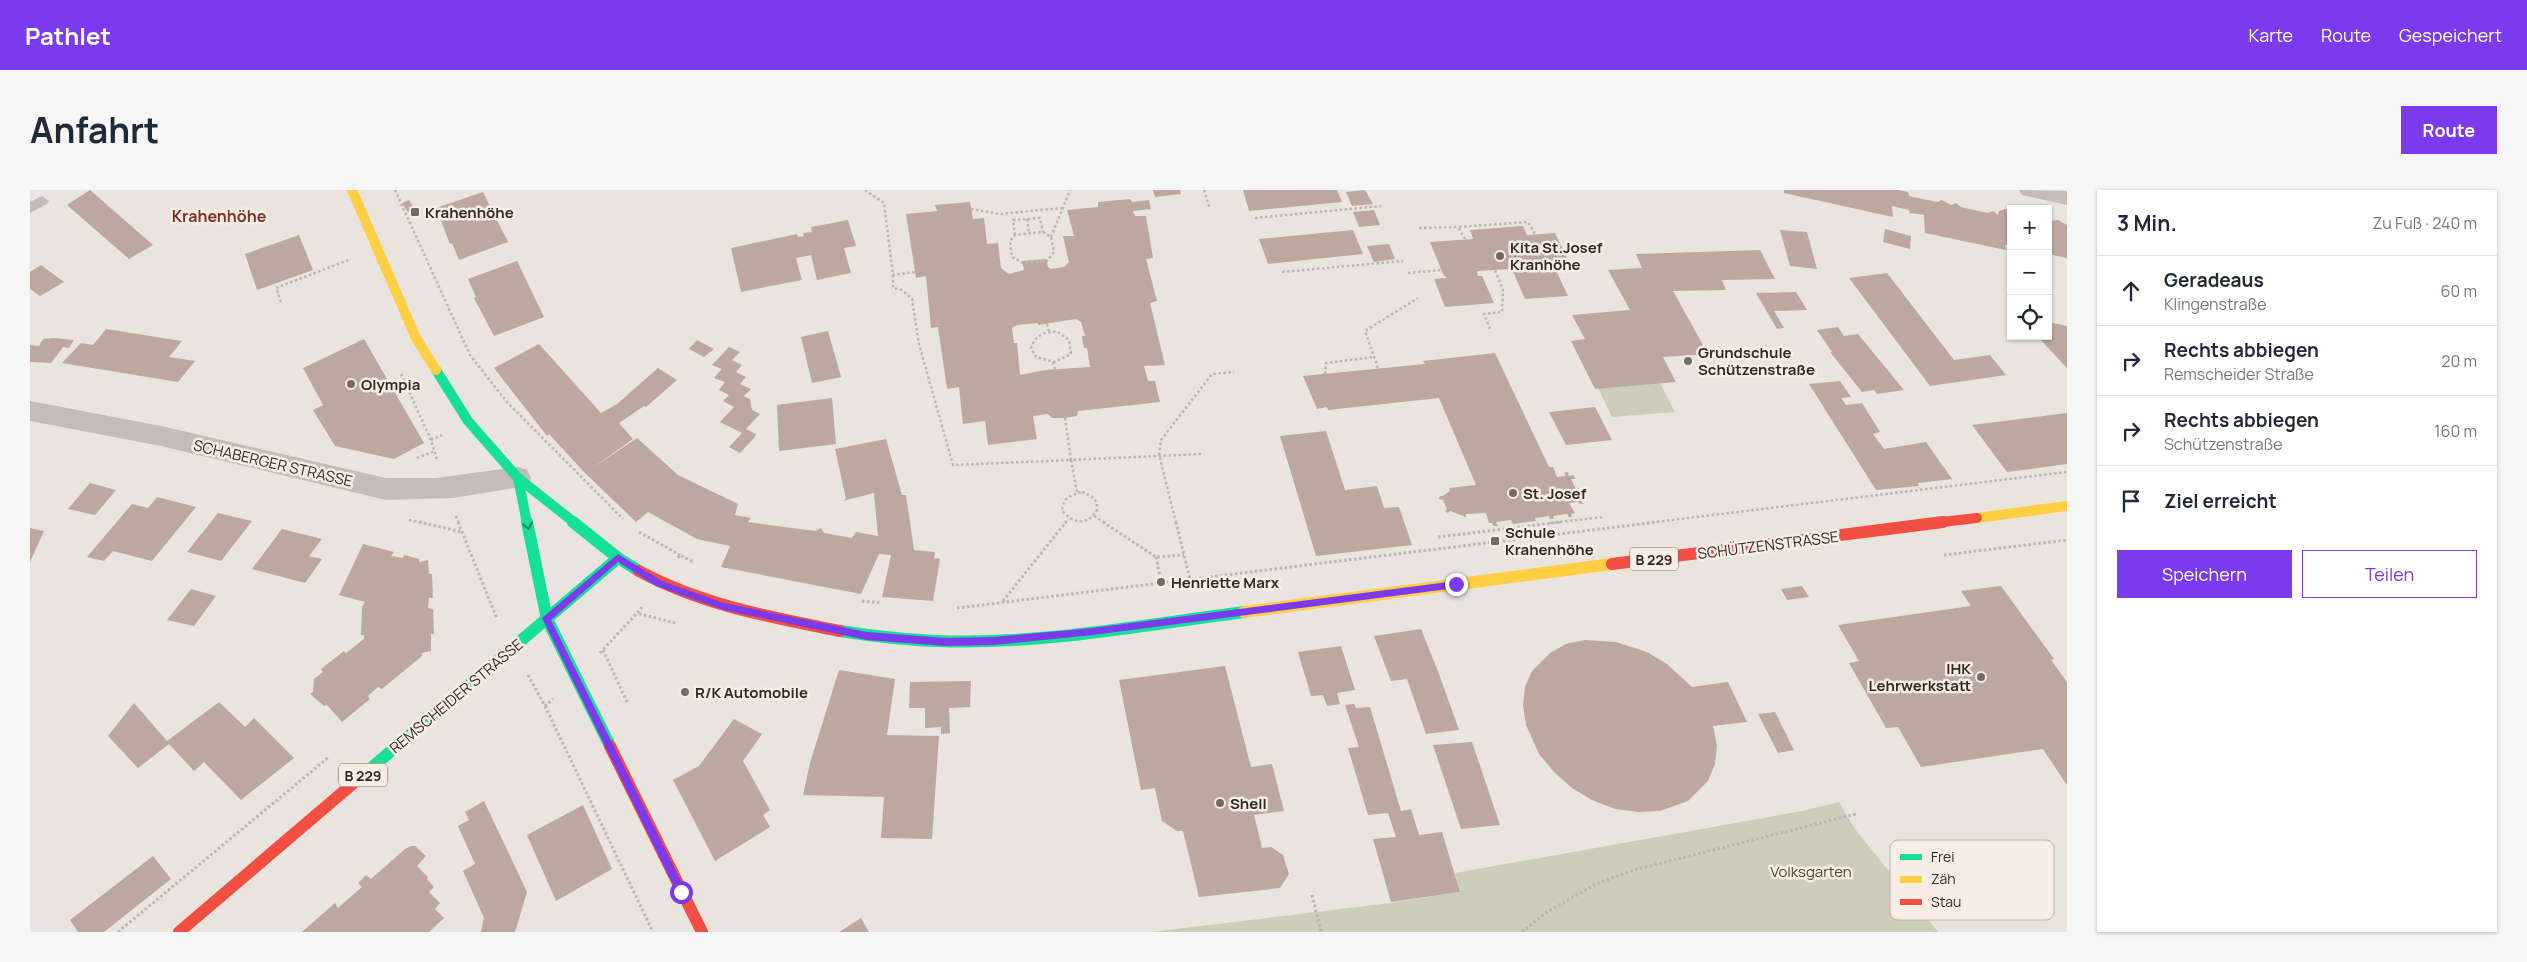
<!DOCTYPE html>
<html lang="de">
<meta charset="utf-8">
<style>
body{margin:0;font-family:Manrope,sans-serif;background:#f6f6f7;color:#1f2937}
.controls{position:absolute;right:15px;top:15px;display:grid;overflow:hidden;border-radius:0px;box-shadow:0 1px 4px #0004}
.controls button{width:45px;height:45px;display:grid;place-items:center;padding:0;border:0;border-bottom:1px solid #e0e1e3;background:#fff;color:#1f2937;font:25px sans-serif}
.stop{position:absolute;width:15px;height:15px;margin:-11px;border:4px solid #7c3aed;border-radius:50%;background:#fff}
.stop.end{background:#7c3aed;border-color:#fff;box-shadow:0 1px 5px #0008}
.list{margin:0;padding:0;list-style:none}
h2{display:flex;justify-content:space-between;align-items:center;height:65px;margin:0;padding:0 20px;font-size:21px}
h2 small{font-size:16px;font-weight:400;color:#747a83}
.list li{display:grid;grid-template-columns:32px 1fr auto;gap:15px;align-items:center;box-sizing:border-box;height:70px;padding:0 20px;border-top:1px solid #e0e1e3}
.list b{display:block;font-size:19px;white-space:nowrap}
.list p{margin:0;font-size:16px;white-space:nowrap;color:#747a83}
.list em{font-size:16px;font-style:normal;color:#747a83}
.actions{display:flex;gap:10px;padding:15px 20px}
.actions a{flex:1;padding:11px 0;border:1px solid #7c3aed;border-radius:0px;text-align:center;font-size:18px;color:#7c3aed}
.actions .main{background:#7c3aed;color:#fff}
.icon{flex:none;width:28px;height:28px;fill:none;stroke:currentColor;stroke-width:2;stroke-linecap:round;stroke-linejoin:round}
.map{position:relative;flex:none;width:2037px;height:742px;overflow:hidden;border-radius:0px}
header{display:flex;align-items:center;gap:30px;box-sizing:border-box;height:70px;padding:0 25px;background:#7c3aed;color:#fff}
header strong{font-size:24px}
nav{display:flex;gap:28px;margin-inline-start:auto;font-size:18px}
.intro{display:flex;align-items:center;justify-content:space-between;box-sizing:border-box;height:120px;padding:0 30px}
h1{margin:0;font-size:35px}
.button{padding:12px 22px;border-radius:0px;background:#7c3aed;color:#fff;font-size:18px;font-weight:700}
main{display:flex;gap:30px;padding:0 30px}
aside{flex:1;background:#fff;border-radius:0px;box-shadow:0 1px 4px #0004}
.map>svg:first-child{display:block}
.green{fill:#ccceb9}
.building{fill:#bca7a1;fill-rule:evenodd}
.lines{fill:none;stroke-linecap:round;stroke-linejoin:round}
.path-far1{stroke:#bcb4b0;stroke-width:2.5;stroke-dasharray:2.5 2.5;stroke-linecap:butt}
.path{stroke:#bcb4b0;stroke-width:3;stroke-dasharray:2.5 2.5;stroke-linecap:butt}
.lane{fill:#c3bcb7;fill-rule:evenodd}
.street{fill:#c3bcb7;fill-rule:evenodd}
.fast-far1{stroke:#16e098;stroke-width:10}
.fast{stroke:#16e098;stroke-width:12}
.slow-far1{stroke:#ffcf43;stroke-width:10}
.slow{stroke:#ffcf43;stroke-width:12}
.jam-far1{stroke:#f24e42;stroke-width:10}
.jam{stroke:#f24e42;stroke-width:12}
.oneway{stroke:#24845f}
.route{fill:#7c3aed}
.poi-dot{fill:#736a66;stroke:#f7ede5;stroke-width:2}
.labels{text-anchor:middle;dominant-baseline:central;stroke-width:5;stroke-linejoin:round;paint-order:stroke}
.shield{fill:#f7ede5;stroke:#6e645f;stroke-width:1}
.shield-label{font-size:14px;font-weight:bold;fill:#332926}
.poi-label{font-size:15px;font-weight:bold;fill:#332926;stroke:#f7ede5;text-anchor:start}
.street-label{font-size:15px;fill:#332926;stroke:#f7ede5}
.park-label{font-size:15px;fill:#454f2c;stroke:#f7ede5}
.neighbourhood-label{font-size:16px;font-weight:bold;fill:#7b3326;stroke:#f7ede5}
.key{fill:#f7ede5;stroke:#bcb2ac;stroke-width:1}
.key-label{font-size:14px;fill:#332926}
</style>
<header>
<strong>Pathlet</strong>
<nav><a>Karte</a><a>Route</a><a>Gespeichert</a></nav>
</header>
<div class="intro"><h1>Anfahrt</h1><a class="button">Route</a></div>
<main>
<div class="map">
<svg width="2037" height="742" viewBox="0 0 2037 742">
<rect width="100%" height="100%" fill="#eae4de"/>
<g class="green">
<path d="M1630 193 1645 222 1582 227 1568 198Z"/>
<path d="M1809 612 1825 639 1908 742H1121L1361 713 1430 702 1425 683 1772 621Z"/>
</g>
<g class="building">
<path d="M60 0 123 55 99 69 37 15Z"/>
<path d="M1123 0H1150L1151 4 1125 7Z"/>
<path d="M1213 0H1307L1312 12 1219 21Z"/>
<path d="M1335 0 1343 14 1322 16 1316 2Z"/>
<path d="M1754 0H1868L1878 2 1879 6 1907 12 1912 10 1921 15 1926 13 1931 17 1958 23 1963 21 1968 25 1969 21 1976 19 1981 23V56L1975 55 1976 60 1895 43 1894 25 1880 23 1879 20 1862 16 1863 27 1754 3Z"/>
<path d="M453 2 478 52 429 70 422 53 420 54 406 18Z"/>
<path d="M1100 9 1102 12 1119 10 1121 19 1103 21 1105 26H1116L1123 68 1116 69 1127 111 1120 113 1135 175 1114 176 1118 191H1125L1130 212 1048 221 1047 226 1035 228H1022L1018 224 1003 226 1007 249 958 255 955 231 933 234 929 197 917 199 908 137 901 138 896 86 886 88 876 24 907 21 905 15 940 12 943 29 954 28 957 54 968 53 971 78 979 84 994 80 992 71 1016 69 1018 77 1021 79 1034 77 1039 72 1033 46H1044L1037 20 1068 17V12ZM1046 129 1051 132 1055 146H1052L1053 153 1054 158H1057L1060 177 1015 180 990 185 987 153H984L982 138 987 135 1008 133V135Z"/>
<path d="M379 10 385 19 378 22 372 13Z"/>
<path d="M1344 20 1350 35 1329 37 1323 22Z"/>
<path d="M818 30 826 56 814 58 821 83 787 90 781 65 766 68 772 90 711 102 701 58 767 44 768 47 774 46 773 43 782 42 781 37Z"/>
<path d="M2028 30 2037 35V68L2018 64V31Z"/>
<path d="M1493 36 1497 45 1525 43 1540 75 1524 76 1538 106 1495 109 1482 79 1447 81 1448 86H1452L1464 113 1415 117 1404 89 1417 88 1413 84 1400 52 1443 49 1440 40Z"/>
<path d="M1855 39 1881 46 1880 59 1853 52Z"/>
<path d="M1323 40 1333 64 1238 74 1229 49Z"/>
<path d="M1750 40 1777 42 1787 79 1760 76Z"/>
<path d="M269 45 283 80 227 100 215 64Z"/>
<path d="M1359 54 1365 69 1344 72 1337 56Z"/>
<path d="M1730 60 1745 89 1692 90 1696 100 1643 101 1678 164 1633 167 1646 192 1565 199 1541 151 1555 149 1542 125 1600 120 1578 80 1612 78 1606 64Z"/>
<path d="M487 71 514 127 464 146 444 108 446 107 438 89Z"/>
<path d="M11 75 34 92 10 106 0 99V82Z"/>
<path d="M1857 83 1924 170 1960 165 1976 185 1900 196 1819 88Z"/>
<path d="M1766 102 1777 120 1744 121 1754 138 1747 139 1726 103Z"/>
<path d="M2018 132 2037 136V178L2007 146H2018Z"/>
<path d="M1808 137 1814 146 1828 144 1874 200 1847 204 1844 200 1832 202 1800 162H1802L1787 140Z"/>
<path d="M76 139 152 151 139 167 165 171 148 192 32 173 51 153 63 155Z"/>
<path d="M798 141 811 187 782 193 771 147Z"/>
<path d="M23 148 44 150 39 158 33 157 21 173 0 172V155L9 156 13 149Z"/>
<path d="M334 149 394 253 364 269 305 256 283 220 293 215 273 178Z"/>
<path d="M667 150 684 159 674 167 659 159Z"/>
<path d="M509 154 571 223 587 214 628 178 647 190 616 217 614 216 589 233 603 249 561 279 607 248 648 285 708 314 705 325 721 328 718 332 785 341 791 338 794 343 822 348 826 342 848 346 844 303 813 311 816 309 805 259 856 249 872 305H876L884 360 905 362 904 368 910 369 903 411 852 407 861 365 849 364 831 404 691 377 700 356 667 349 618 322 606 332 555 283 519 244 517 246 464 178Z"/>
<path d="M699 157 710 162 702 170 712 175 706 182 716 187 710 194 721 199 714 206 720 209 722 220 730 224 716 239 726 244 725 247 710 263 699 257 712 243 690 232 704 217 693 211 699 205 689 200 695 192 684 188 692 179 682 175Z"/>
<path d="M1465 163 1519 277H1523L1527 287 1536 286 1534 283 1538 282 1539 286 1544 285 1545 289H1541L1550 308 1554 307 1556 310 1552 311 1553 314H1550L1548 312 1539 313 1545 323 1541 324 1542 327H1539L1537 324 1523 326 1524 329H1520L1519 326 1505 328 1506 331 1483 334 1481 330 1466 332 1468 336H1464L1462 333H1459L1456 323 1436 324V327L1420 321 1418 323 1415 321 1417 319 1413 310 1409 309 1410 306H1413L1420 301 1419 298 1446 295 1409 208 1298 220 1297 217 1287 219 1273 186 1395 174 1393 171Z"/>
<path d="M1810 191 1821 207 1811 208 1816 215 1832 213 1850 242 1843 244 1854 259 1896 252 1922 289 1888 293 1889 296 1846 300 1779 194Z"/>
<path d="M802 208 806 254 749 261 747 215Z"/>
<path d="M1565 217 1582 250 1536 255 1519 222Z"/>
<path d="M2037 223V274L1977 282 1942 235Z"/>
<path d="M1296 241 1315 300 1347 296 1354 318 1369 317 1382 355 1286 366 1250 246Z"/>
<path d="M60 293 86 300 65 325 38 319Z"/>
<path d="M127 307 166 317 122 371 83 361 74 371 57 367 102 314 118 318Z"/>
<path d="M188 323 222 331 191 371 157 362Z"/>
<path d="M0 338 14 341 0 372Z"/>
<path d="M252 339 292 349 279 366 292 369 275 393 222 379Z"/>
<path d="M333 354 364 362 361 366 373 368 374 365 389 369V372L398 370 399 384H402L403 408H399L398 418 403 419 404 444H401V461L392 463V466L352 499 348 497 338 506 340 509 312 532 297 515 294 516 280 504 283 502 284 489 293 482 291 479 314 461 316 463 334 449V445H331L332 417 335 412 309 405Z"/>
<path d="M1772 396 1779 407 1757 410 1751 399Z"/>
<path d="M1971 396 2024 469 2021 470 2037 492V595L2013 559 1891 577 1868 537 1856 538 1819 473 1829 471 1808 435 1941 416 1931 401Z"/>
<path d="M161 399 186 406 164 436 137 430Z"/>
<path d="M1391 439 1409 484 1429 540 1396 544 1377 489 1361 491 1344 446Z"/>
<path d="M1555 450 1586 452 1617 462 1637 474 1662 497 1698 492 1717 532 1683 536 1687 556 1685 574 1678 591 1658 611 1630 621 1608 622 1585 619 1562 610 1542 598 1524 582 1509 564 1496 535 1493 515 1495 497 1502 481 1520 463 1536 454Z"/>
<path d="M1311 456 1325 500 1307 503 1310 514 1297 516 1293 505 1281 506 1268 462Z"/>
<path d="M1195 476 1221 577 1242 574 1254 621 1224 625 1232 658 1241 657 1253 665 1259 684 1250 698 1169 707 1153 641H1147L1132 631 1125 598 1111 600 1089 490Z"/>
<path d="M809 480 865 489 857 545 909 546 902 649 851 648 854 607 773 605 780 573Z"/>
<path d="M941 491 940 517 919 518 920 543 911 544V537L895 538V518H879L880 492Z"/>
<path d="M189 512 215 537 224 528 264 568 211 610 174 572 164 581 139 554 108 578 78 546 104 513 137 551Z"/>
<path d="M1324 514 1326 518 1340 517 1371 621 1381 619 1389 645 1412 642 1430 702 1361 712 1343 649 1366 647 1358 623 1338 625 1318 558 1329 557 1315 515Z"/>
<path d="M1745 522 1764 560 1748 563 1728 524Z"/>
<path d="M704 529 732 544 713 571 740 620 733 625 740 637 685 671 643 590 669 576Z"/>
<path d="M1442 552 1470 635 1431 639 1403 555Z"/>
<path d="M454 611 497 702 485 742H451L454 728 433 681 445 674 428 636 439 630 435 622Z"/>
<path d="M553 615 582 679 526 711 497 645Z"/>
<path d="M381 656H385L396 666 387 676 398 687 397 689 404 697 399 702 410 713 405 719 414 728 399 742H272L305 713 308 718 332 697 328 693 336 685 341 689 375 659Z"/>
<path d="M123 666 141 689 74 742H48L40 730Z"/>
<path d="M831 728 839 742H809Z"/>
</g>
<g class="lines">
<g class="path-far1">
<path d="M365 0 440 165 476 211 593 329"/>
<path d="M835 0 854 13 863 85 885 82"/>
<path d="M1174 0 1180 19"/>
<path d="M941 19 970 24 1032 18"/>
<path d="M1225 28 1351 16"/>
<path d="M997 29 999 43"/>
<path d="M1389 38 1428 37"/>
<path d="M1013 42 1021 47 1024 62 1017 71 993 73 982 67 980 51 985 45Z"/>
<path d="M985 45 983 30 1010 28 1013 42"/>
<path d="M1021 47 1040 0"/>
<path d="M1435 49 1428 37 1498 32 1505 44"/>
<path d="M1252 82 1373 71"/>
<path d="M1378 83 1411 80"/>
<path d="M863 85V98L872 100 882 109 889 154 923 275 1041 270 1047 302"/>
<path d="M251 112 246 98 321 69"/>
<path d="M1017 134 1019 142"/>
<path d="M1460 139 1454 124 1472 122 1473 100 1465 80"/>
<path d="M1028 142 1039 150 1041 164 1024 172 1006 167 1001 158C1005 145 1015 141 1028 142Z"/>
<path d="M1023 172 1025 179"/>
<path d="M1348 178 1335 141 1388 108"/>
<path d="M371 184 401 250 407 270"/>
<path d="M1295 184 1296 173 1344 167"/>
<path d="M1035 228 1041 270 1171 264"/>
<path d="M401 250 412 245"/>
<path d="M387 268 405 261"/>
<path d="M1052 302C1062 306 1068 309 1067 320 1057 336 1044 334 1032 321 1033 308 1040 305 1052 302Z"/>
<path d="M426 326 429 333"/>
<path d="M1064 326 1075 333"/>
<path d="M379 330 394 333"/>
<path d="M1035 333 1039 329"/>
<path d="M1146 333 1129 264 1131 250 1182 184 1204 182"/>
<path d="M1520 333 1574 327"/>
<path d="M1617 333 2037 282"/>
</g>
<g class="path">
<path d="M389 332 432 342"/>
<path d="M428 332 467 429"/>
<path d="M1073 332 1126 367 1154 365"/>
<path d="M1146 332 1160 389"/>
<path d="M609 342 650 365"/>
<path d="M1408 347 1531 332"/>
<path d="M1914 365 2037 350"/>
<path d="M1126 367 1131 392"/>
<path d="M648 368 650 365 663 372"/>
<path d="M832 411 851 413"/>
<path d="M973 411 1036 332"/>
<path d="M612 417 607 423 645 433"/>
<path d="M927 418 1627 332"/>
<path d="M573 460 598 514"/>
<path d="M570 463 607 423"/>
<path d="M498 485 515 516 523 509"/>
<path d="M515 516 623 742"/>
<path d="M1282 705 1291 742"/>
<path d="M88 742 299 567"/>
<path d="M1492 742 1517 722 1566 694 1604 680 1826 624"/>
</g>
<path class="lane" d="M12 6 19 11 17 14 0 23V12Z"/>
<g class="street">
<path d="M1989 0 2037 1V15L1992 5Z"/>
<path d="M0 211 131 236 356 288H406L488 277 497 280 501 288 497 296 422 308 356 310 131 256 0 231Z"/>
</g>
<g class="fast-far1">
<path d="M406 180 438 231 488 288 545 333"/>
<path d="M488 288 497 333"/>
</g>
<g class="fast">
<path d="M497 332 517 429 580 556"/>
<path d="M543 332 588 368"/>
<path d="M810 441C843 446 875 450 908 451 1010 455 1113 435 1214 422"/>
<path d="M340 579 588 368 609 381"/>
</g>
<g class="slow-far1">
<path d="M322 0 386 148 406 180"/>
<path d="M1947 328 2037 316"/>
</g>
<path class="slow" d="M1214 422 1582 374"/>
<path class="jam-far1" d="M1904 333 1947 328"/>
<g class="jam">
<path d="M1582 374 1913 332"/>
<path d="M609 381C672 415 740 427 810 441"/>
<path d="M580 556 672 742"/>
<path d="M149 742 340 579"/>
</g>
</g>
<defs><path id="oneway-chevron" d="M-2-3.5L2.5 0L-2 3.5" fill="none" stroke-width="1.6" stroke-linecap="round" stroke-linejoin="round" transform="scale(1.25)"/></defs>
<use class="oneway" href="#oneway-chevron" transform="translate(498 336) rotate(79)"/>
<path class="route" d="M588 364 632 391 694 413 837 442 916 448 964 447 1063 438 1426 391 1430 394 1426 398 1063 445 964 455 916 456 837 450 694 420 626 396 588 372 521 430 655 699 656 702 651 707 648 705 512 428Z"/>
<g class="poi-dot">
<rect x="380" y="17" width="10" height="10" rx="2.5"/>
<circle cx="1470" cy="66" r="5"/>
<circle cx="1658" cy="171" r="5"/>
<circle cx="321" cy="194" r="5"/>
<circle cx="1483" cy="303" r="5"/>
<rect x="1460" y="346" width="10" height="10" rx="2.5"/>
<circle cx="1131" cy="392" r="5"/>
<circle cx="1951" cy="487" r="5"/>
<circle cx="655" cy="502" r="5"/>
<circle cx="1190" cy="613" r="5"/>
</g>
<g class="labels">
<g class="shield">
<rect x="1600" y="357.5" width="48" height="23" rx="4"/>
<rect x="309" y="573.5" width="48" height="23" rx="4"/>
</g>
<g class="shield-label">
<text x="1624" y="369">B 229</text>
<text x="333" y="585">B 229</text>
</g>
<g class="poi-label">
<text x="395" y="22">Krahenhöhe</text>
<text x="1480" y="57">Kita St.Josef<tspan x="1480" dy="17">Kranhöhe</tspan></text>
<text x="1668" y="162">Grundschule<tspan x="1668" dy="17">Schützenstraße</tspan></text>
<text x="331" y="194">Olympia</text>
<text x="1493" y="303">St. Josef</text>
<text x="1475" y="342">Schule<tspan x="1475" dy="17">Krahenhöhe</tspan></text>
<text x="1141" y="392">Henriette Marx</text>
<text x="1941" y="478" text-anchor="end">IHK<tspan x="1941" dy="17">Lehrwerkstatt</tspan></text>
<text x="665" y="502">R/K Automobile</text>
<text x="1200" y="613">Shell</text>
</g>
<g class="street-label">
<text transform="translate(243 273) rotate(13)">SCHABERGER STRASSE</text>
<text transform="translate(1738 355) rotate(-7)">SCHÜTZENSTRASSE</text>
<text transform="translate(426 506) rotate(-40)">REMSCHEIDER STRASSE</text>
</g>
<g class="park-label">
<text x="1781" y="681">Volksgarten</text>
</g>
<g class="neighbourhood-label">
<text x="189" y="26">Krahenhöhe</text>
</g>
</g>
<rect x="1860" y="650" width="164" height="80" rx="8" class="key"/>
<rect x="1870" y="664" width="22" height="6" fill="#16e098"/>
<rect x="1870" y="686" width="22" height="7" fill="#ffcf43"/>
<rect x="1870" y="709" width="22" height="6" fill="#f24e42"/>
<g class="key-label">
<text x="1901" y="672">Frei</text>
<text x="1901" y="694">Zäh</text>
<text x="1901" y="717">Stau</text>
</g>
</svg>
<div class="controls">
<button>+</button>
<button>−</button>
<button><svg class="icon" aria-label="locate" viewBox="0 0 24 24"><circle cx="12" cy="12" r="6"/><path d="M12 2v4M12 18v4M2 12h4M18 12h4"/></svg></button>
</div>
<div class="stop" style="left:651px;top:702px"></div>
<div class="stop end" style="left:1426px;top:394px"></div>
</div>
<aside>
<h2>3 Min.<small>Zu Fuß · 240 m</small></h2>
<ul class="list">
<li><svg class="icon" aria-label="ahead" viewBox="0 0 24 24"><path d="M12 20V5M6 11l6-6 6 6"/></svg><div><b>Geradeaus</b><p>Klingenstraße</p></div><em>60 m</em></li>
<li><svg class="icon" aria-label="right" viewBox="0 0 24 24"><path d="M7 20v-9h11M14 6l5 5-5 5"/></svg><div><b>Rechts abbiegen</b><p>Remscheider Straße</p></div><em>20 m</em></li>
<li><svg class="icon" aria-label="right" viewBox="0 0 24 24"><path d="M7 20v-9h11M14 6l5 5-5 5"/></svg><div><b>Rechts abbiegen</b><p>Schützenstraße</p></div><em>160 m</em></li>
<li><svg class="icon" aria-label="arrive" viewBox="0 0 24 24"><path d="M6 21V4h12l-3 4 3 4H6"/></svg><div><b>Ziel erreicht</b></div></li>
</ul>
<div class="actions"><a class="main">Speichern</a><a>Teilen</a></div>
</aside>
</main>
